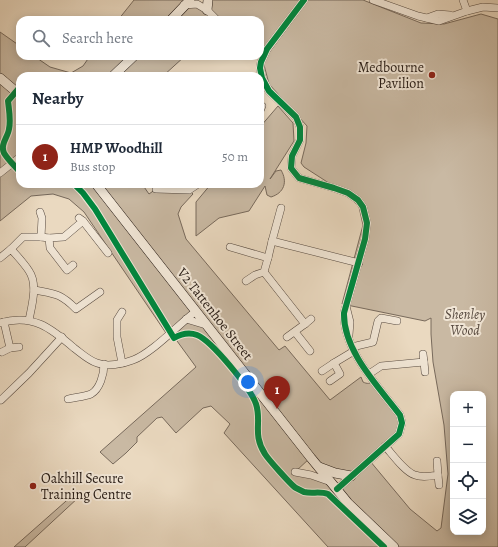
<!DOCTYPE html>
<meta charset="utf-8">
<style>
body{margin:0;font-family:Alegreya,serif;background:#f6f6f7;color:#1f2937}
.controls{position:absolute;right:12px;bottom:12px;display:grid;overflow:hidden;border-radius:8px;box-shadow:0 2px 10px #0003}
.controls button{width:36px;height:36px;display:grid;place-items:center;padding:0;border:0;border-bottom:1px solid #e0e1e3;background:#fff;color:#1f2937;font:20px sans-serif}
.you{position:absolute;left:248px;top:382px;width:14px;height:14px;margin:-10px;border:3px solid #fff;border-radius:50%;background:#1a73e8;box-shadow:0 0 0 6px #1a73e833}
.badge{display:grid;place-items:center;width:26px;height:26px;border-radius:50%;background:#8f2418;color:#fff;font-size:13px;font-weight:700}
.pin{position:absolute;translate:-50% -33px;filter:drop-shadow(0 1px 2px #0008)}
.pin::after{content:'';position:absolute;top:21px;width:14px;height:12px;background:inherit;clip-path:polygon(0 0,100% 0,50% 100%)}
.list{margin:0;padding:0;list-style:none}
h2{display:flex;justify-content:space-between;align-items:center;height:52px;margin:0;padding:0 16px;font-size:17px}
h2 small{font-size:13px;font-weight:400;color:#747a83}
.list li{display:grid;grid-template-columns:26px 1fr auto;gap:12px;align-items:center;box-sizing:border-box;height:64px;padding:0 16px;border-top:1px solid #e0e1e3}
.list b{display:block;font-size:15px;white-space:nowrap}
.list p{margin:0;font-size:13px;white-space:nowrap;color:#747a83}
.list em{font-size:13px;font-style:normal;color:#747a83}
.icon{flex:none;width:22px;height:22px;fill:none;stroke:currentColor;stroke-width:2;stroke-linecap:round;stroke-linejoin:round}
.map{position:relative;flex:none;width:498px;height:547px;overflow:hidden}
.search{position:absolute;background:#fff;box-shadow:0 2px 10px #0003;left:16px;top:16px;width:248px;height:44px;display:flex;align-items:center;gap:10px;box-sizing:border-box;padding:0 14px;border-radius:12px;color:#747a83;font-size:15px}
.panel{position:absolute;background:#fff;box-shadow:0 2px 10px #0003;left:16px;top:72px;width:248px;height:116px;border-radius:12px}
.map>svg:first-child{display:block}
.green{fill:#c9b9a3;stroke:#786a5c;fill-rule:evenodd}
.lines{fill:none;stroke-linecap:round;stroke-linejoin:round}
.street-casing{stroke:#574a40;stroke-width:8}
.secondary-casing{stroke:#261b15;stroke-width:10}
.street{stroke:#f1e6d6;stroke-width:7}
.secondary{stroke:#f1e6d6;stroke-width:9}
.cycleway-casing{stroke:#f1e6d6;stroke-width:8}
.cycleway{stroke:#00873e;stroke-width:6}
.poi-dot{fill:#8f2418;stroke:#f1e6d6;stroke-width:1.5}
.labels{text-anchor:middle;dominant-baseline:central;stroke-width:4;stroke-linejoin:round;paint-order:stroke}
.poi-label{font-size:14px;fill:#261b15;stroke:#f1e6d6;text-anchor:end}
.street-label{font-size:14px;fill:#261b15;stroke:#f1e6d6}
.park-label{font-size:14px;font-style:italic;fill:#574a40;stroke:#f1e6d6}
</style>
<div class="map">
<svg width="498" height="547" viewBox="0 0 498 547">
<rect width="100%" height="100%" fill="#ead9c0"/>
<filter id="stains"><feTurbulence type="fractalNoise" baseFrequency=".005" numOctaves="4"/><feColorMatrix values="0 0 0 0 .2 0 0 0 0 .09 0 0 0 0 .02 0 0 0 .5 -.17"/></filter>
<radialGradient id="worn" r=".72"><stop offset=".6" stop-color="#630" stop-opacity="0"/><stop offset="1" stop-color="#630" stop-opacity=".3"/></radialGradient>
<g class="green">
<path d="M134 0H190L207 9 208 0H304L263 55 260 54V20H118Z"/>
<path d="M308 0H363L421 23 444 24 481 14 498 19V547H328L224 433 230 424 211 406 203 408 176 433 162 417 157 418 137 437V442L126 453 113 464 100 452 196 367 169 330 166 333 84 212 69 199 53 194 31 196 0 221V32L20 46V56H34L50 67 71 73 83 66 90 56H185L163 76H20V184H142L149 194 156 189 189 190 193 194 181 207 178 214 186 239 279 350 285 346 330 400 361 377 363 382C367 384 370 384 374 381L400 415 401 428 370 461 410 509 437 531 441 528 448 474 444 425 433 362 431 334V318L425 321 342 304 363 225 359 207 349 196 304 167 301 163 306 143 307 126 269 84 263 61ZM196 312 205 325 187 318ZM453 394H483V532H453ZM310 458 335 473 351 476 337 489 311 475 295 472Z"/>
<path d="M278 106 293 123 294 141 270 179 276 171 281 170C288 182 284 193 271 197L267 195 265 186 249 211 219 218 196 236V202L211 184H260V127Z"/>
<path d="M74 494 79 497 25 547H14Z"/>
</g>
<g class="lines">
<g class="street-casing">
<g id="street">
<path d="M304 0 267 49 261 62 260 68 262 78 269 91 296 117 300 127V140L292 156 291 168 299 178 334 188 348 193 358 200 363 207 367 223 365 239 344 313C343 351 379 387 400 415L402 423 399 434 337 489"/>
<path d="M373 0 418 16 439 21 467 11 483 7 498 8"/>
<path d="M463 0 467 11"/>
<path d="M184 5 197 4 207 10 217 20"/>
<path d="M427 18 438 14 450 15"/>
<path d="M260 111 262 106"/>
<path d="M0 173 20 157"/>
<path d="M156 189 189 190 198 184"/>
<path d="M281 208 272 241 359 263"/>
<path d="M83 221 108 253"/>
<path d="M41 237 49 238 50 248 67 270 73 265"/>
<path d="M49 238 64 237 83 221 79 218"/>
<path d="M230 247 268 258 272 241"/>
<path d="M11 249 23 237H41L42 218 40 212"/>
<path d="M0 258 11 249C17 256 24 263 29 271 38 284 32 305 29 320"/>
<path d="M264 272 305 324 311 319"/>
<path d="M246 281 255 275 264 272 268 258"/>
<path d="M34 290C55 294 60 293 76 309L100 292"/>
<path d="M346 306 350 322 349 335"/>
<path d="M186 319 206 325"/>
<path d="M4 322 10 348 19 347"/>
<path d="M0 323C32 313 51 328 74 348 81 353 88 360 97 363 107 367 123 364 133 360 152 353 178 325 195 312"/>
<path d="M295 332 310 351"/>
<path d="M287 337 305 324"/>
<path d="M352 347 373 342 378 321 381 318 397 321"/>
<path d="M2 352 10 348"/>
<path d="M424 362 425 372"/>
<path d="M122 363 117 337V320L122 312"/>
<path d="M322 371 334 363"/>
<path d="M369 374 381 366 424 362 423 354"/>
<path d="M330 381 340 374 334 363 354 351"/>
<path d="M68 399C75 397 84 397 91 394 100 389 104 374 104 364"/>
<path d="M1 400 29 373 62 337"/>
<path d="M385 446C393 455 405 472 415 475 422 478 431 476 438 475L437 461"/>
<path d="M295 472 311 475 331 482"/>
<path d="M438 475 439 485"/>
</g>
</g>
<g class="secondary-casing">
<g id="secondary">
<path d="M207 10 208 0"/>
<path d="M171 20 190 0"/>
<path d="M113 76 134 56"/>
<path d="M0 78 20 95"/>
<path d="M96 184 311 458 348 503 394 547"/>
<path d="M319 467 335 473 351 476"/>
</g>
</g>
<use href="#street" class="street"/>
<use href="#secondary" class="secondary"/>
<g class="cycleway-casing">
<g id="cycleway">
<path d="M304 0 267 49 261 62 260 68 262 78 269 91 296 117 300 127V140L292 156 291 168 299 178 334 188 348 193 358 200 363 207 367 223 365 239 344 313C343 351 379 387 400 415L402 423 399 434 337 489"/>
<path d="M20 87 8 101C9 110 11 120 9 129 8 137 0 144 4 153 8 160 15 166 20 172"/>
<path d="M74 184 83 193 95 209 174 338C181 334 189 332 197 335 212 341 251 389 256 404 262 422 252 434 265 454 268 459 292 486 296 488 298 489 302 491 304 492 312 494 320 491 328 494L384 547"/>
</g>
</g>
<use href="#cycleway" class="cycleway"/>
</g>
<g class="poi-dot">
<circle cx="432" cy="75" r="4"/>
<circle cx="33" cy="486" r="4"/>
</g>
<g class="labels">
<g class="poi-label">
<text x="424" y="67">Medbourne<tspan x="424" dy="16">Pavilion</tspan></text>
<text x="41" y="478" text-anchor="start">Oakhill Secure<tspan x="41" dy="16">Training Centre</tspan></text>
</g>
<g class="street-label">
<text transform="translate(215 314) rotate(52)">V2 Tattenhoe Street</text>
</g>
<g class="park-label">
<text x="465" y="314">Shenley<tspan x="465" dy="16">Wood</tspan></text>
</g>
</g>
<rect width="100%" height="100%" filter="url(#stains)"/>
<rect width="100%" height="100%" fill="url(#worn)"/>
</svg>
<div class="controls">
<button>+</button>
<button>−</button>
<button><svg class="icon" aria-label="locate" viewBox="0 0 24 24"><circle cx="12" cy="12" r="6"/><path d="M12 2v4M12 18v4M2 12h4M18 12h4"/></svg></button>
<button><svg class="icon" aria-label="layers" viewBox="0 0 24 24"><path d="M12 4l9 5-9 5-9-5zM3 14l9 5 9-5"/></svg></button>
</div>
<div class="you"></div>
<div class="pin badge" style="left:277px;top:409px">1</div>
<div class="search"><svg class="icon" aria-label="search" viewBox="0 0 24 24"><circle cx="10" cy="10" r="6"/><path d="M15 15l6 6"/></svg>Search here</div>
<section class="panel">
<h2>Nearby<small></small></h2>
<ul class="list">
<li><span class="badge">1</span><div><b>HMP Woodhill</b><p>Bus stop</p></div><em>50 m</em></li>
</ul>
</section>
</div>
